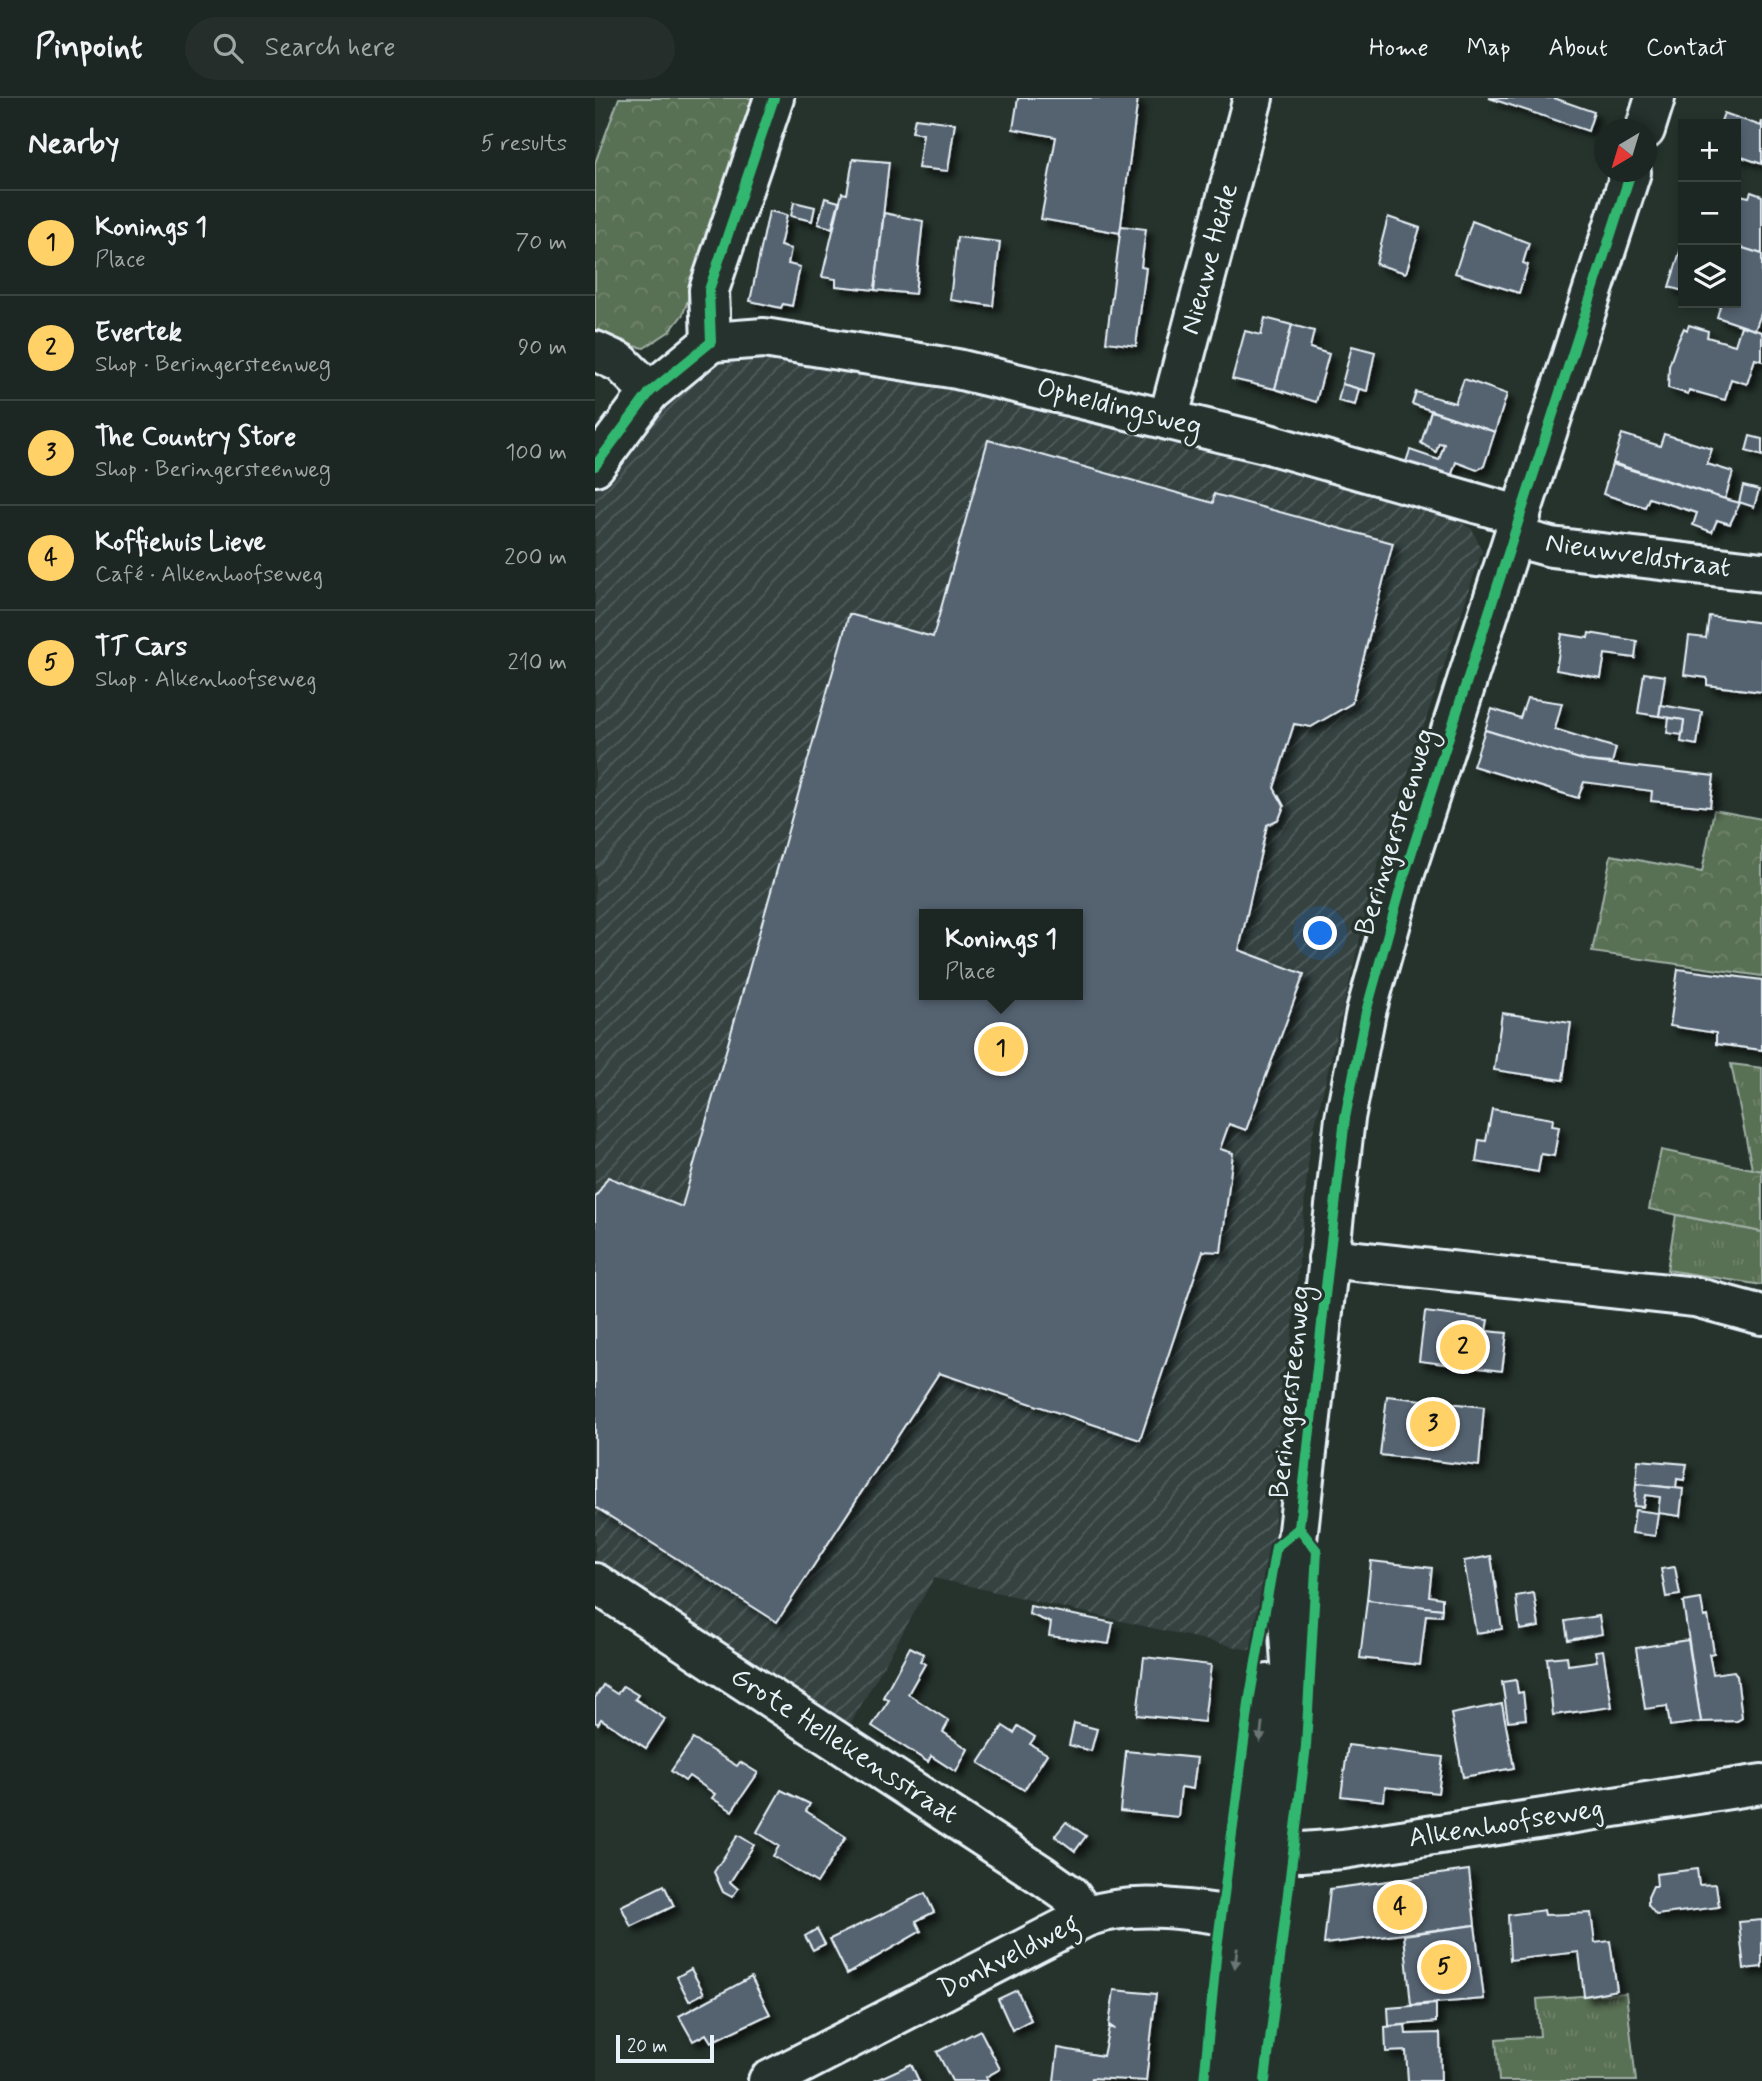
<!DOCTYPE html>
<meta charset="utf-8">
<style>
body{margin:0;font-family:Mynerve,sans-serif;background:#252e2a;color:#f1f3f6}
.controls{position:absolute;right:21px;top:21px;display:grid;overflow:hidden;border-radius:0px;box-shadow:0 4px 10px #0003}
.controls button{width:63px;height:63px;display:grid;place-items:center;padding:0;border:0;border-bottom:2px solid #3a4340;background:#1c2622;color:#f1f3f6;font:35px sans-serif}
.compass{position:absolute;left:999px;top:21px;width:63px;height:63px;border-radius:50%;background:#1c2622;box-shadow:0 4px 10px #0003;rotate:218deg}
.scale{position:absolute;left:21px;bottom:18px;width:98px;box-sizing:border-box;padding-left:7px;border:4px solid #e8f1f8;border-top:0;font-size:19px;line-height:24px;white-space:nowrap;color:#e8f1f8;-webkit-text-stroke:5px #26332d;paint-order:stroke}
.you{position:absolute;left:726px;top:836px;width:24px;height:24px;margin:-18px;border:5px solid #fff;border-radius:50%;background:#1a73e8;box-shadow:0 0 0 10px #1a73e833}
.badge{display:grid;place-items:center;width:46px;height:46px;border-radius:50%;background:#ffd166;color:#111;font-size:23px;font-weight:700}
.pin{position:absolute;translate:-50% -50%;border:4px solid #fff;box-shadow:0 2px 7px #0006}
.popup{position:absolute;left:324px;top:811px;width:164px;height:91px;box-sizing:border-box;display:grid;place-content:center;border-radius:0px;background:#1c2622;filter:drop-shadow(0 2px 5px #0005);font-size:23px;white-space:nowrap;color:#a0a5a5}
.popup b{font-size:26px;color:#f1f3f6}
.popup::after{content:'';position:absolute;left:50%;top:100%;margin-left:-14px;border:14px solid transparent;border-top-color:#1c2622}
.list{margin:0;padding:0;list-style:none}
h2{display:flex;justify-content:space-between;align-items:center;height:91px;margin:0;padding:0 28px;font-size:30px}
h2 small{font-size:23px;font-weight:400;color:#a0a5a5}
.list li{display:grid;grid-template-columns:46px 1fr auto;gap:21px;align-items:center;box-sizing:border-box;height:105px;padding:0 28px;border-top:2px solid #3a4340}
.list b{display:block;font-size:26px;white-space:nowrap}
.list p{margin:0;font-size:23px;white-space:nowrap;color:#a0a5a5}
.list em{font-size:23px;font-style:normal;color:#a0a5a5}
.icon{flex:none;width:38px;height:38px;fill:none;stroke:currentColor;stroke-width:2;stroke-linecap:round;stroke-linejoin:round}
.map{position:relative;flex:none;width:1167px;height:1983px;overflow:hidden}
header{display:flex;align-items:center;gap:42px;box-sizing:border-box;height:98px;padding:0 35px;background:#1c2622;border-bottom:2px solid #3a4340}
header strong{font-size:33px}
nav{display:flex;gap:38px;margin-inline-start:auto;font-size:24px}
.search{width:490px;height:63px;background:#252e2a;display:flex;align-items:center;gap:18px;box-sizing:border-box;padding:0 24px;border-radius:38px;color:#a0a5a5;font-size:26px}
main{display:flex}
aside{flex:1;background:#1c2622}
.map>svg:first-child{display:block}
.industrial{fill:url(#industrial-furrows);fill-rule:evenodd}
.grass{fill:url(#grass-tufts);stroke:#a0b0a6;stroke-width:2}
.forest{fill:url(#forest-crowns);stroke:#a0b0a6;stroke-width:2}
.building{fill:#556471;stroke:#e8f1f8;stroke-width:2;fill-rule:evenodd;filter:url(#shadow)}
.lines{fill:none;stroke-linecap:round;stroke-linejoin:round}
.minor-casing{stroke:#e8f1f8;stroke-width:44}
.major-casing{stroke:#e8f1f8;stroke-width:44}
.minor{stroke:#26332d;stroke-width:38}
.major{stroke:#26332d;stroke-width:38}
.cycleway-casing{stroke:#26332d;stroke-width:15}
.cycleway{stroke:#33b770;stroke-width:10}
.oneway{fill:#6a7674}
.labels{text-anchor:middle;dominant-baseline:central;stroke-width:7;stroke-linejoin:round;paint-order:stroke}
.street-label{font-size:28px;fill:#e8f1f8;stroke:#26332d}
</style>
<header>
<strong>Pinpoint</strong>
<div class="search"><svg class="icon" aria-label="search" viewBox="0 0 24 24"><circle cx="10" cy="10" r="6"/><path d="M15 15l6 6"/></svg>Search here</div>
<nav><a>Home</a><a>Map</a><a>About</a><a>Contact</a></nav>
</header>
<main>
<aside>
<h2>Nearby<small>5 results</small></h2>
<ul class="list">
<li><span class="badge">1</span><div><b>Konings 1</b><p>Place</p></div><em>70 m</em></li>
<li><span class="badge">2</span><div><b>Evertek</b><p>Shop · Beringersteenweg</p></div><em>90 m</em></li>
<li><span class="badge">3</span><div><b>The Country Store</b><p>Shop · Beringersteenweg</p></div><em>100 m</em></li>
<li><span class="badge">4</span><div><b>Koffiehuis Lieve</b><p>Café · Alkenhoofseweg</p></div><em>200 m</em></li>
<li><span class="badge">5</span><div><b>TT Cars</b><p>Shop · Alkenhoofseweg</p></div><em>210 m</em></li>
</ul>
</aside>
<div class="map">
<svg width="1167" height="1983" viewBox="0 0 1167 1983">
<defs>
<pattern id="industrial-furrows" width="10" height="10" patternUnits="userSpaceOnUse" patternTransform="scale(1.75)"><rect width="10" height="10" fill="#344241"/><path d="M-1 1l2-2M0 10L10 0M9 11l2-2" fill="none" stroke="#515e5d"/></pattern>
<pattern id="grass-tufts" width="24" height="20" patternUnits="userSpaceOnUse" patternTransform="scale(1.75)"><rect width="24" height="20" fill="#586f53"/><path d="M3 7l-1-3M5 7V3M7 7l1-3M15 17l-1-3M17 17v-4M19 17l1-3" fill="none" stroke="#70846c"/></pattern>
<pattern id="forest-crowns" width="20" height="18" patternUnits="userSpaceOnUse" patternTransform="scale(1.75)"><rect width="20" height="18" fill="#586f53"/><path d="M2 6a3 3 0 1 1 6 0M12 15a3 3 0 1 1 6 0" fill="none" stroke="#70846c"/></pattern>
<filter id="shadow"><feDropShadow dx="6" dy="6" stdDeviation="3.5" flood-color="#0009"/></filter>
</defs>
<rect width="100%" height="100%" fill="#26332d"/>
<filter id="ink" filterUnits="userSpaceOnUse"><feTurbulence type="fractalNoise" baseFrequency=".0143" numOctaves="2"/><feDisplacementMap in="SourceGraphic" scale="14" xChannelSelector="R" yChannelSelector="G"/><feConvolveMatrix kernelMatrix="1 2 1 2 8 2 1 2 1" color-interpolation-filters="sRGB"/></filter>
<g filter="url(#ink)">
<path class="industrial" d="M139 253 358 279 839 408 877 431 887 453 783 766 715 1047 679 1429 681 1431 658 1553 339 1480 253 1630 0 1466V390L76 287ZM329 816H483V897H329Z"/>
<g class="grass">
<path d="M1136 966 1167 970V1073L1157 1071Z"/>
<path d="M1081 1117 1167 1134V1187L1072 1172Z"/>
<path d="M1031 1895 1041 1983H904L901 1941 945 1938 942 1901Z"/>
</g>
<g class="forest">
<path d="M24 0H162L88 216 75 233 49 250 23 245 0 233V65Z"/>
<path d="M1119 712 1167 721V878L997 854 1016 757 1107 774Z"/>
<path d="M1066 1052 1167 1073V1134L1054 1111Z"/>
</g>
<g class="building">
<path d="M423 0H543L525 135 446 121 461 39 418 31Z"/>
<path d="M894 0H959L999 14 993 33Z"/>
<path d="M1129 15 1166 28 1167 23V66L1141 57V26H1125Z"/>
<path d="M320 20 360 25 353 73 323 70 328 36 317 34Z"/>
<path d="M258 61 294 64 280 192 241 188V181L227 179 247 95 252 96Z"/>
<path d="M1156 94 1167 98V156L1141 148V96L1154 99Z"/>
<path d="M230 100 244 104 237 130 223 126Z"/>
<path d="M199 104 220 109 217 123 196 118Z"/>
<path d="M174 113 192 117 185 148 196 151 193 166 205 169 197 208 188 206 186 210 155 203Z"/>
<path d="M289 115 328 123 320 196 280 192Z"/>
<path d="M793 119 825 130 811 175 781 166Z"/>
<path d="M877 123 934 145 928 165 933 167 924 195 860 175Z"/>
<path d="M526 128 551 131 546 169 551 170 541 248 511 244Z"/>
<path d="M362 139 405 144 398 208 355 202Z"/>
<path d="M1088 144V193L1074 189Z"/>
<path d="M1141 148 1167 156V213L1160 232 1122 219 1126 205H1141Z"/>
<path d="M670 220 697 227 680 291 637 281 650 233 666 237Z"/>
<path d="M697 227 719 233 715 250 734 256 721 304 680 291Z"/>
<path d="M1094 227 1113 233 1112 239 1140 247 1146 228 1167 234V263L1160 261 1152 286 1136 281 1130 302 1094 292 1093 296 1073 290 1074 268 1082 245 1089 230 1092 232Z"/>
<path d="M757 248 780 254 772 293 747 286Z"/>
<path d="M869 281 912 296 900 334 817 306 821 294 860 305Z"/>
<path d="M747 286 764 291 760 307 743 303Z"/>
<path d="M836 313 900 334 889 368 882 372 861 364 856 379 811 364 815 352 844 362 849 346 844 345 841 354 826 345Z"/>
<path d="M1027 336 1065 348 1069 336 1117 351 1112 366 1138 374 1130 401 1018 365Z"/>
<path d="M1155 338 1167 341V358L1151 353Z"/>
<path d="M393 342 618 405 619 396 798 445 757 605 716 629 699 626 679 690 689 708 684 721 672 727 644 852 709 876 651 1032 634 1026 625 1051 638 1055 626 1154 608 1153 545 1342 344 1275 182 1524 0 1409V1100L13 1079 87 1109 254 516 338 539ZM329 816H483V897H329Z"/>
<path d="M1017 366 1130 401 1145 405 1135 426 1122 422 1117 434 1098 427 1102 415 1054 400 1050 409 1008 396Z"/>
<path d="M1148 388 1164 392 1159 409 1144 404Z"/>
<path d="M1114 518 1167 525V594L1112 587V580L1089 577 1094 538 1111 540Z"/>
<path d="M994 535 1042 543 1040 560 1010 556 1006 580 961 572 967 536 993 540Z"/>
<path d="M1049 575 1070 578 1064 618 1043 615Z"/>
<path d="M932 600 967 605 960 631 1021 650 1017 665 991 663 890 632 897 611 925 620Z"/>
<path d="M1066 607 1107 614 1102 647 1086 644 1089 622 1064 618Z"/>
<path d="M1074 620 1089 622 1087 637 1072 635Z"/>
<path d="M890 632 991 663 1119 678 1115 709 1056 703 1057 693 989 684 983 700 878 668Z"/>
<path d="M1083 871 1167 882V952L1121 946V935L1075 928Z"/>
<path d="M907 915 976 925 968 982 899 972Z"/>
<path d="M897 1011 958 1021 957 1028 964 1029 959 1058 946 1056 943 1074 881 1064 884 1042 891 1043Z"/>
<path d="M830 1214 893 1222 891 1233 912 1235 907 1273 824 1263Z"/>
<path d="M792 1298 889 1309 884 1368 785 1357Z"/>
<path d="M1043 1362 1092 1366 1089 1382 1082 1381 1081 1390 1041 1386Z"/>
<path d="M1041 1386 1088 1391 1085 1418 1063 1415 1065 1399 1050 1397 1048 1409 1039 1408Z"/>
<path d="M1040 1412 1063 1415 1060 1438 1037 1435Z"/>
<path d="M896 1458 907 1531 881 1535 869 1463Z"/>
<path d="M776 1463 837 1470 834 1498 847 1500V1511L772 1502Z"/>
<path d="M1080 1469 1085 1497 1071 1499 1066 1471Z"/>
<path d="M939 1495 944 1529 925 1532 921 1498Z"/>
<path d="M1106 1501 1109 1519 1113 1518 1119 1555 1114 1556 1118 1576 1139 1573 1142 1578 1147 1620 1142 1623 1106 1624 1088 1504Z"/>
<path d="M772 1502 847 1511 846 1518 831 1517 825 1567 765 1560Z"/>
<path d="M435 1508 518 1525 514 1546 454 1538 456 1525 434 1516Z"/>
<path d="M1004 1518 1007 1536 973 1542 970 1523Z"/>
<path d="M1093 1542 1106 1624 1075 1628 1072 1608 1050 1611 1041 1550Z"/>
<path d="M315 1549 329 1556 325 1563 330 1566 313 1596 354 1623 348 1634 373 1651 361 1674 336 1658 333 1664 277 1628 294 1602 288 1599Z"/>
<path d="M1008 1552 1017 1609 958 1617 952 1560 972 1558 973 1567 1002 1563 1000 1553Z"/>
<path d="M549 1559 616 1567 609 1624 542 1617Z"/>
<path d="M921 1582 923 1595 928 1594 931 1621 913 1623 907 1584Z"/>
<path d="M8 1587 22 1596 28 1588 43 1597 40 1601 70 1621 51 1650 6 1621 3 1626 0 1624V1600Z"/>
<path d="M907 1606 919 1670 868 1679 856 1616Z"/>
<path d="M479 1625 502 1631 496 1653 474 1647Z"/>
<path d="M408 1628 419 1635 423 1628 440 1639 435 1646 452 1656 429 1692 384 1665Z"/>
<path d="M98 1641 142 1668 145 1664 163 1675 137 1713 117 1700 120 1696 94 1678 90 1683 76 1673Z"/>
<path d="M753 1647 848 1659 843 1695 790 1689 789 1703 746 1698Z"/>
<path d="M531 1653 602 1660 598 1691 586 1689 583 1719 525 1713Z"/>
<path d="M186 1692 215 1706 211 1713 251 1739 222 1785 178 1758 184 1748 162 1734Z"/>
<path d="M471 1724 491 1738 480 1753 460 1738Z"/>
<path d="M143 1737 159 1747 135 1784 143 1791 137 1799 128 1794 119 1774Z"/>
<path d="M1102 1771 1104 1787 1121 1786 1124 1809 1061 1817 1053 1807V1799L1058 1788H1062L1061 1776Z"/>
<path d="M874 1772 880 1827 729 1846 735 1791Z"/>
<path d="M69 1787 79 1808 36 1829 26 1808Z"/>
<path d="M330 1795 339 1814 321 1823 326 1833 252 1876 235 1841Z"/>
<path d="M949 1812 950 1817 996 1815 1000 1845 1015 1843 1022 1892 989 1898 984 1854 915 1862 913 1817Z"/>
<path d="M1167 1822V1869L1149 1871 1144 1824Z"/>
<path d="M880 1827 889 1901 816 1907 809 1837Z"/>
<path d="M222 1831 230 1846 218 1852 210 1838Z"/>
<path d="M96 1871 109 1895 94 1903 82 1879Z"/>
<path d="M156 1879 175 1916 116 1944 111 1936 98 1943 84 1918Z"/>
<path d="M422 1892 436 1922 417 1932 403 1901Z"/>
<path d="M519 1892 561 1896 551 1983 497 1980 496 1983H459L463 1950 508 1958 514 1929 520 1931 514 1927Z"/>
<path d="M841 1906V1924L794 1928 793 1910Z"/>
<path d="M810 1927 811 1936 845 1935 846 1983H813L811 1953 791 1954 790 1929Z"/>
<path d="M385 1932 405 1971 391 1979 393 1983H357L342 1954Z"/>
<path d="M316 1966 324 1983H279Z"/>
</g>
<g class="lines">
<g class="minor-casing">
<g id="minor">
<path d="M116 244 169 240 362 271 670 345 926 418"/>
<path d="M116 244 114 192 179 0"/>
<path d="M0 253 26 265 55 294"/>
<path d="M573 322 658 0"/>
<path d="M0 368 55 294 116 244"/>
<path d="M919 439 956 449 1167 474"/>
<path d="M733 1160 1100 1199 1167 1217"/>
<path d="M0 1485 448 1778 475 1797 491 1819"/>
<path d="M654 1749 707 1754 748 1751 1167 1686"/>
<path d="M173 1983 491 1819C547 1799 615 1816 673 1823"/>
</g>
</g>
<g class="major-casing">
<g id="major">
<path d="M1050 32 1060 0"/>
<path d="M625 1983 673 1586"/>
<path d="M652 1983 692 1653 697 1579 693 1521 750 1020 771 914 809 778 1036 74"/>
</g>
</g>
<use href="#minor" class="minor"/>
<use href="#major" class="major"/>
<g class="cycleway-casing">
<g id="cycleway">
<path d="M0 368 55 294 116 244 114 192 179 0"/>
<path d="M704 1430 750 1020 771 914 809 778 1036 74"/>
<path d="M609 1983 622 1850 655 1598 681 1449 704 1430"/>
<path d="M670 1983 711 1648 722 1453 704 1430"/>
</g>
</g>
<use href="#cycleway" class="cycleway"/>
</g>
<defs><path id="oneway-solid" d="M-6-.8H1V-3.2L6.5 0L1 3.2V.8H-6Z" transform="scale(1.75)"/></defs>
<g class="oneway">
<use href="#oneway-solid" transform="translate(666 1634) rotate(97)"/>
<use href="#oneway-solid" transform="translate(641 1860) rotate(97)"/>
</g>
</g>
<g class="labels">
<g class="street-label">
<text transform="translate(615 161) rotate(-75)">Nieuwe Heide</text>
<text transform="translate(524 310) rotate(14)">Opheldingsweg</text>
<text transform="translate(1043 458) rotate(8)">Nieuwveldstraat</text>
<text transform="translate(801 734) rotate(-73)">Beringersteenweg</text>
<text transform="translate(696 1294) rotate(-84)">Beringersteenweg</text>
<text transform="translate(249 1648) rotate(33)">Grote Hellekensstraat</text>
<text transform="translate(911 1726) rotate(-9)">Alkenhoofseweg</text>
<text transform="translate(414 1859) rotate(-27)">Donkveldweg</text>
</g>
</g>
</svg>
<div class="controls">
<button>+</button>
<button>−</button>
<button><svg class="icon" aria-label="layers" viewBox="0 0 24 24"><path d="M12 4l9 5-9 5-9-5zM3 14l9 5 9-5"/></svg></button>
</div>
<svg class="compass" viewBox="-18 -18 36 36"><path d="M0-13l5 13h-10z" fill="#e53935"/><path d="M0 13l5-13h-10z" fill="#a0a5a5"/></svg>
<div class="scale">20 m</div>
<div class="you"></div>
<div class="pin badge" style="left:406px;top:951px">1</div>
<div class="popup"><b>Konings 1</b>Place</div>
<div class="pin badge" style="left:868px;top:1249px">2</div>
<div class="pin badge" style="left:838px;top:1326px">3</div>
<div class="pin badge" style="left:805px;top:1809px">4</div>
<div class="pin badge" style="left:849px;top:1869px">5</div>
</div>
</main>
